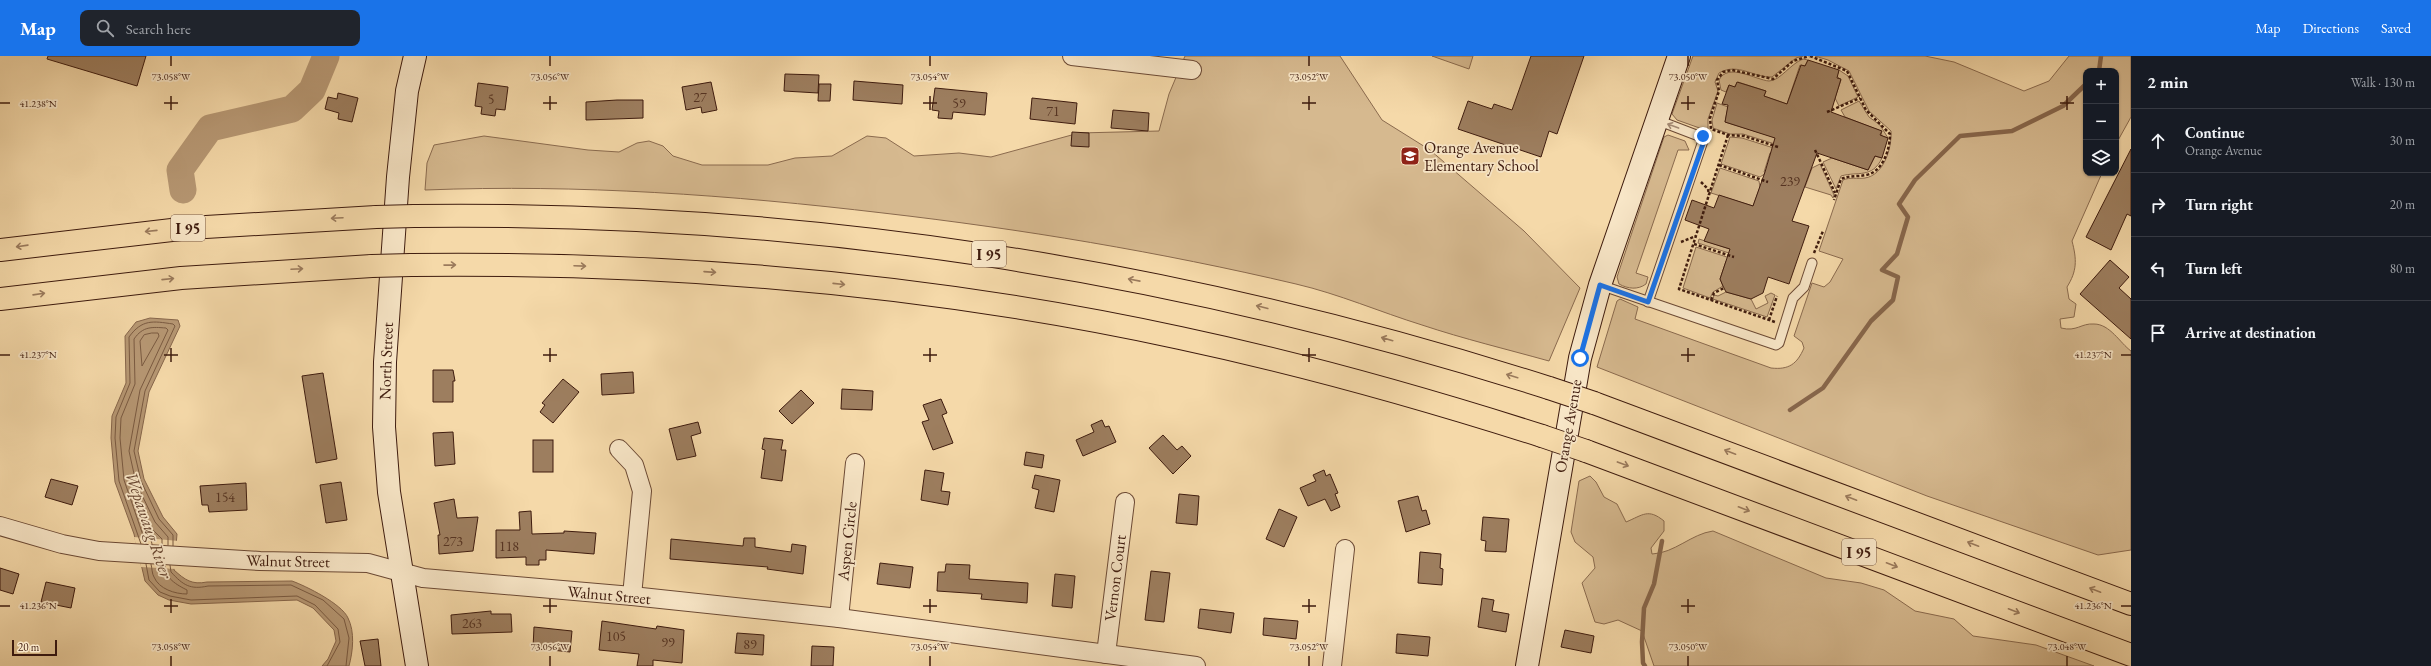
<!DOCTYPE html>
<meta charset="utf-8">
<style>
body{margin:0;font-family:"EB Garamond",serif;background:#20242c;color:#f1f3f6}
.controls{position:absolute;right:12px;top:12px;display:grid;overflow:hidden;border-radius:8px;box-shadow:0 1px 3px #0004}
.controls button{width:36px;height:36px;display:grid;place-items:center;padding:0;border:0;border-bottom:1px solid #363941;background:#171b24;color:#f1f3f6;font:20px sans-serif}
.scale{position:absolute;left:12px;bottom:10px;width:45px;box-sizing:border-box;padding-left:4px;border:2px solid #3e1b0e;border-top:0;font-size:11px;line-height:14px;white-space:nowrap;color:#3e1b0e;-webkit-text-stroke:3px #f8e6c7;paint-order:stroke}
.stop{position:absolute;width:12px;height:12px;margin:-9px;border:3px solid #1a73e8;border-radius:50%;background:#fff}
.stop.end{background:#1a73e8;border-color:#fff;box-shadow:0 1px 4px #0008}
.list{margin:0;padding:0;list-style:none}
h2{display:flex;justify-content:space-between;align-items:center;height:52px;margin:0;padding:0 16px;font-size:17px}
h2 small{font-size:13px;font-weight:400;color:#9ea1a6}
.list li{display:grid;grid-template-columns:26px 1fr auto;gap:12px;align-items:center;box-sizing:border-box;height:64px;padding:0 16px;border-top:1px solid #363941}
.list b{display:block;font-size:15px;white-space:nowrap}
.list p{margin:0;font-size:13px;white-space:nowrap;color:#9ea1a6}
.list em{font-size:13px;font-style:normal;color:#9ea1a6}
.icon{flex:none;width:22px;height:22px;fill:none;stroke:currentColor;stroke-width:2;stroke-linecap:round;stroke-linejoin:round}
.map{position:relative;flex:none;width:2131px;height:610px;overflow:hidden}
header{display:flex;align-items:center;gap:24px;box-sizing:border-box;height:56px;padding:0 20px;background:#1a73e8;color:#fff}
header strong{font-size:19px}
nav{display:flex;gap:22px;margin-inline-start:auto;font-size:14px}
.search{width:280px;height:36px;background:#20242c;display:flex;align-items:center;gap:10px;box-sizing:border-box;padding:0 14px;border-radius:8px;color:#9ea1a6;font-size:15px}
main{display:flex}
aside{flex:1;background:#171b24}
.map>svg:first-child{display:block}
.green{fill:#d6b98f;stroke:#8a6a4e}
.water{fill:#b79874;stroke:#87664b}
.pier{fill:#f5d9a9}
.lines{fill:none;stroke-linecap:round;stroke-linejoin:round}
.shore{stroke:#7a5a41;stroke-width:1}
.stream{stroke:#87664b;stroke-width:4.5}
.river{stroke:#b79874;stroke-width:27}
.building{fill:#9d7e5f;stroke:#3e1b0e}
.lane-casing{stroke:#6c4a35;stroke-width:11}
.street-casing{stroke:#6c4a35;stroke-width:20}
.secondary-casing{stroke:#3e1b0e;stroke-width:24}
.highway-casing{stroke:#3e1b0e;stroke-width:24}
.path{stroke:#3e1b0e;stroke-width:2.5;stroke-dasharray:3 2;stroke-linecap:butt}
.lane{stroke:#f8e6c7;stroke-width:9}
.street{stroke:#f8e6c7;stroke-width:18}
.secondary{stroke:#f8e6c7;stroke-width:22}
.highway{stroke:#f5d9a9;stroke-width:22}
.highway-bridge-casing{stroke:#3e1b0e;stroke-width:24;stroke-linecap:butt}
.highway-bridge{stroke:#f5d9a9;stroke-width:22}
.oneway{stroke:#a48b74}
.oneway2{stroke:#9a7a5c}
.route{stroke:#1a73e8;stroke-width:5}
.ticks{fill:none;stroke:#3e1b0e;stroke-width:1.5}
.labels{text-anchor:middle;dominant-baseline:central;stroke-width:3.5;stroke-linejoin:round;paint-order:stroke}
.number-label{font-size:14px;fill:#563422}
.shield{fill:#f8e6c7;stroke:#765846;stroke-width:1}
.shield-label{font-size:15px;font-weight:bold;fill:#3e1b0e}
.poi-label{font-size:16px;fill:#3e1b0e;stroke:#f8e6c7;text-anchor:start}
.street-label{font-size:16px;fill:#3e1b0e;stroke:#f8e6c7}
.water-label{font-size:17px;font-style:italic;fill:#684732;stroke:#f8e6c7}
.ticks-label{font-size:10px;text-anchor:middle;fill:#3e1b0e;stroke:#f8e6c7;stroke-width:3.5;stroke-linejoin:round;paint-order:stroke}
</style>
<header>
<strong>Map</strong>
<div class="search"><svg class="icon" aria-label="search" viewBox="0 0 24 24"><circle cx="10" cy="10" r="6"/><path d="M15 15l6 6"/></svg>Search here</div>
<nav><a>Map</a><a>Directions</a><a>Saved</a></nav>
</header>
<main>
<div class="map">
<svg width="2131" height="610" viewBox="0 0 2131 610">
<rect width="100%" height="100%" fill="#f5d9a9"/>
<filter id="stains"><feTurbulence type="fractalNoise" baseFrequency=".005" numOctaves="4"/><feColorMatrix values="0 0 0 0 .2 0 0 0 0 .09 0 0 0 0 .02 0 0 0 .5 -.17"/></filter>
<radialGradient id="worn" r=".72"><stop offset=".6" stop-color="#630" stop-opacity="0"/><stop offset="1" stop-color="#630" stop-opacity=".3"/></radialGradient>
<g class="green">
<path d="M1185 0H1340L1382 64 1430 94 1524 175 1580 232 1549 305C1506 293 1464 283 1422 269 1380 256 1339 238 1296 228 1160 196 1022 173 883 157 731 139 579 128 425 134L427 107 434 89 484 80 588 94 619 96 637 87 649 85 663 90 673 100 702 109H768L795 102 832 100 867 80 886 82 914 100 959 97 991 101 1079 77 1159 75 1169 38Z"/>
<path d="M1432 0H1473L1469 13Z"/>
<path d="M1693 0H1803L1796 2 1772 21C1754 22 1738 6 1719 17L1715 26 1718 35 1708 63V75L1677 64 1672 58Z"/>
<path d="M1815 0H1925L1954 6 2024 35 2049 25 2069 0H2131V61L2116 88V15H2086V117H2102L2072 185C2077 204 2077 215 2067 231L2069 243 2076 248 2074 261 2060 263 2061 272C2077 276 2081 267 2094 268 2110 268 2120 287 2131 295V494L2098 499 1927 440 1597 311 1617 245 1620 243 1638 251 1635 263 1771 312C1789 314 1797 308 1804 292L1802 286 1794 280 1812 227 1824 231 1830 226 1843 203 1819 195 1843 124C1850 121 1857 123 1865 122 1884 119 1892 92 1891 75L1869 55 1849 15 1828 4Z"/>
<path d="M1803 3 1808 4 1805 10 1800 9 1787 48 1764 40 1766 35 1738 26 1734 31 1729 29 1726 36 1721 34 1719 24C1728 6 1756 24 1769 25 1780 25 1790 8 1803 3Z"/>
<path d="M1839 14 1848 20 1858 41 1839 50 1835 42 1841 24 1837 20Z"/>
<path d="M1859 45 1869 61 1880 69 1888 82 1882 80 1881 75 1845 61 1841 54Z"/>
<path d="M1717 47 1728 51 1725 66 1780 83 1778 89 1743 78H1730L1713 72 1712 64Z"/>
<path d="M1668 79 1685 85 1689 94H1678L1636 217 1648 221 1646 228C1638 234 1628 233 1619 228L1617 221 1664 81Z"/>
<path d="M1730 81 1742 82 1777 93 1770 97 1764 116 1766 117 1760 121 1721 108Z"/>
<path d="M1875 100 1882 102C1872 123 1858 115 1841 120L1836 133 1823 106 1832 102 1868 114Z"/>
<path d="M1820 108 1834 139 1833 142 1831 139 1805 131 1812 112Z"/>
<path d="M1720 112 1759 125 1760 131 1753 150 1711 137Z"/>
<path d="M1699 183 1736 195 1735 199 1698 187Z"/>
<path d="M1696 191 1733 203 1726 205 1720 223 1723 230 1713 236 1710 242 1683 232Z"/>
<path d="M1726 236 1751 243 1756 253 1768 247 1765 240 1771 237 1775 239 1767 261 1713 243 1714 239 1718 240Z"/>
<path d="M1590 420 1596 426 1604 441 1617 448 1626 466C1643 459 1648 452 1664 465V475L1651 492 1652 498C1675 497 1691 478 1713 475L1826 522 1861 527 1884 534 1915 555 1954 563 1973 580 2036 589 2094 610H1654L1642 575 1618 564 1604 568 1595 566 1582 527 1595 512 1593 501 1575 486 1571 476 1579 425Z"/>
</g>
<path class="water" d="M150 262 178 264 180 270 149 336 138 395 144 423 163 461 177 478 174 514C185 524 192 529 207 526L292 525C306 530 342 548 348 562 355 576 353 595 349 610H322L328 603 336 585 334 574 313 552 297 544 191 548 169 544 158 539 145 525 134 478 115 426 111 382 112 360 126 327 125 280 136 266Z"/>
<path class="pier" d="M134 481 179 485 176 513 141 511Z"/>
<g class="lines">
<g class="shore">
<path d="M152 277H158L159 280 142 310 140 285 144 279Z"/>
<path d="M141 488 119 425 115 382 116 361 130 327 129 281C142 263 153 265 173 268L175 270 145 335 134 395 141 425 159 463 173 479V490"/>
<path d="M146 488 124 424 120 382 121 362 135 328 134 283C143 270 152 271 166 272L168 274 140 334 129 395 136 427 155 466 168 481V489"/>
<path d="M152 488 148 472 149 470 162 483V489"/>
<path d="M146 508 149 524 160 536 170 540 191 544 297 540 315 549 338 573 340 586 327 610"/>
<path d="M151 508C152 512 152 518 154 521 159 533 175 538 187 538V534C177 529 164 522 165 509"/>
<path d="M170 509 171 516C183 529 190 534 208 530L291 529 323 544 344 563 349 582 346 610"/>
</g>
<g class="stream">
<path d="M2099 15 2101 0"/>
<path d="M1790 354 1823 332 1871 265 1893 244 1898 221 1882 214 1897 198 1908 161 1899 148 1915 124 1960 80 2012 75 2063 50 2086 28"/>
<path d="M1645 610 1643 607 1642 586 1644 552 1654 528 1662 485"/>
</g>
<path class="river" d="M183 134 180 114 210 72 292 53 312 34 326 0"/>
</g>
<g class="building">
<path d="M48 0H146L137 30 47 3Z"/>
<path d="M1531 0H1584L1557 78 1549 75 1541 101 1458 73 1468 45 1492 53 1494 48 1512 54Z"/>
<path d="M1808 4 1839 14 1837 22 1841 23 1831 56 1882 75 1880 79 1888 82 1882 102 1875 100 1868 114 1817 97 1792 165 1809 170 1789 228 1768 221 1763 237 1751 243 1726 236 1723 230 1720 223 1730 193 1704 185 1709 173 1685 164 1692 144 1714 152 1719 139 1753 150 1765 116 1775 82 1725 66 1728 49 1722 48 1729 29 1735 31 1737 26 1766 35 1764 40 1787 48 1801 9 1805 10Z"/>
<path d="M785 18 819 19 818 37 784 35Z"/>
<path d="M854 25 903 29 902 48 853 44Z"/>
<path d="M711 26 717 54 702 57 701 51 686 54 682 31Z"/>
<path d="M478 27 508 31 505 54 496 53 495 60 481 58 482 51 475 50Z"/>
<path d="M819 28H831L830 45H818Z"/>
<path d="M935 32 987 37 985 59 953 56 952 63 938 62 939 55 932 54Z"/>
<path d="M338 37 358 42 352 66 338 63 339 57 325 53 328 41 337 43Z"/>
<path d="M1032 42 1077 47 1075 68 1030 63Z"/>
<path d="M617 44H643V62L586 64V46Z"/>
<path d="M1113 54 1149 57 1148 75 1111 72Z"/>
<path d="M1072 76 1089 77V91L1071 90Z"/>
<path d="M2131 93V160L2127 158 2111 194 2086 181Z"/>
<path d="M2110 204 2129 221 2119 232 2131 243V283L2080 238Z"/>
<path d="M433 314H453L455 325H453V346H433Z"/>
<path d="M633 316 634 337 602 339 601 318Z"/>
<path d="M323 317 337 403 316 407 302 320Z"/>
<path d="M563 323 579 336 553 367 540 356 545 349 542 347Z"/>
<path d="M842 333 873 335 872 354 841 353Z"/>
<path d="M801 334 814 347 792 368 779 355Z"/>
<path d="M941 343 947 357 942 359 953 387 933 394 922 366 929 364 923 349Z"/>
<path d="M1102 364 1105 371 1109 370 1116 386 1083 400 1076 384 1094 376 1091 369Z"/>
<path d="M698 366 701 377 691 380 696 400 677 404 669 373Z"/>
<path d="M453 376 455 408 435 410 433 377Z"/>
<path d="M1163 379 1177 394 1182 390 1191 400 1173 418 1149 392Z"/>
<path d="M764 382 783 384 781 394H786L782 425 761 422 765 394 762 393Z"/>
<rect x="533" y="384" width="20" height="32"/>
<path d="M1026 396 1044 399 1042 412 1024 409Z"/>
<path d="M925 414 944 417 941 435 950 436 948 449 921 444Z"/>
<path d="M1324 414 1326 420 1330 418 1338 437 1335 438 1340 451 1331 455 1325 443 1308 450 1300 432 1316 425 1313 419Z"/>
<path d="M1035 419 1060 424 1054 456 1035 452 1039 434 1032 432Z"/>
<path d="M51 423 78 430 72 449 45 441Z"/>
<path d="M341 426 347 464 326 467 320 429Z"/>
<path d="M246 427 247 454 209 456 208 449H202L200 430Z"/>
<path d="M1179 438 1199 440 1197 469 1176 467Z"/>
<path d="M1418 440 1422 455 1426 454 1430 468 1406 476 1398 445Z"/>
<path d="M454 443 457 462 478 461 473 495 439 498 438 479H440L434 447Z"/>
<path d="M1279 453 1297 461 1284 491 1266 483Z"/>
<path d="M531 455 532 478 564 477V475L596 477 594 498 546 494V504H539V509H526V501L496 502V474H520L519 456Z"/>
<path d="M1483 461 1509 463 1506 496 1485 495 1486 485 1481 484Z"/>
<path d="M744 482H755V491L791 496 792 488 806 490 803 518 767 513 768 511 670 503 671 483 743 490Z"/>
<path d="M1420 496 1441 498 1440 512 1443 513 1442 529 1418 527Z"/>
<path d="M880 507 913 511 910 532 877 528Z"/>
<path d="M946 508 970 509 969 523 1028 527 1027 547 981 543 982 538 937 535 938 516H945Z"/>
<path d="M0 512 19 518 13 538 0 534Z"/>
<path d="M1151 515 1170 517 1164 566 1145 564Z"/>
<path d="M1055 518 1075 520 1072 552 1052 550Z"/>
<path d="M46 526 75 532 71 552 41 546Z"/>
<path d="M1482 542 1494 544 1492 555 1509 558 1506 576 1478 571Z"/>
<path d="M1200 553 1234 557 1231 577 1198 572Z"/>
<path d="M491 555V558H511L512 576 452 578 451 559Z"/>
<path d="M1264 562 1298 565 1296 583 1263 579Z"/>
<path d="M602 565 656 573 657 570 684 574 682 607 653 604V610H637L639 598 599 594Z"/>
<path d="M534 571 572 575 570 596 533 592Z"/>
<path d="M1565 574 1594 580 1591 597 1561 591Z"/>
<path d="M737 577 764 579 763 599 735 597Z"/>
<path d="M1397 578 1430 581 1428 600 1396 597Z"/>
<path d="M378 583 381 610H365L360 585Z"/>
<path d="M812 590 834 591 833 610H811Z"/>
</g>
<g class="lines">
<g class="lane-casing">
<g id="lane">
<path d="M1600 229 1776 289 1779 287 1793 242 1804 231 1812 207"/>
<path d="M1648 246 1704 82 1657 64"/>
</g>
</g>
<g class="street-casing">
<g id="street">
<path d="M1072 0 1192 14"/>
<path d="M619 393 634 409 642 435 632 540"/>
<path d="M0 470 62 488 99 495 260 505 368 507 423 522 632 540 839 562 1196 610"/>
<path d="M839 562 855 407"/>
<path d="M1106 598 1125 446"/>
<path d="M1332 610 1345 493"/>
</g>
</g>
<g class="secondary-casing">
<g id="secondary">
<path d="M415 0 407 35 398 121 385 306 384 371 389 436 417 610"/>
<path d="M1527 610 1580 302 1600 229 1679 0"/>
</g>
</g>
<g class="highway-casing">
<g id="highway">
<path d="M414 160C807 155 1176 213 1549 332"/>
<path d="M0 194 189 172 376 161"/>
<path d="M411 209C669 206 927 227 1180 282 1302 308 1423 342 1542 380"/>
<path d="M0 243 181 222 372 210"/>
<path d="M1594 347 2131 548"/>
<path d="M1586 395 2131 599"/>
</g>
</g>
<g class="path">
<path d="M1810 0 1847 15 1866 54 1890 78C1890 93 1883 116 1866 119 1857 121 1850 119 1841 123L1834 144"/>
<path d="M1827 56 1860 42"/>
<path d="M1728 79 1679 233 1775 266"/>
<path d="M1778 91 1744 80 1728 79 1711 73 1710 62 1719 35 1717 24 1723 16 1732 14 1773 23 1793 5 1809 0"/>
<path d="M1815 94 1835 137"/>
<path d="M1719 109 1768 126"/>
<path d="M1701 126 1708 133 1709 139"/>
<path d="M1681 186 1696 180"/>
<path d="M1694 188 1734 201"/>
<path d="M1814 197 1823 175"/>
<path d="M1711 244 1714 237 1724 232"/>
<path d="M1769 264 1777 240"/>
</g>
<use href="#lane" class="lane"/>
<use href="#street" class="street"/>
<use href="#secondary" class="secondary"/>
<use href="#highway" class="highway"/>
<g class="highway-bridge-casing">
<g id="highway-bridge">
<path d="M376 161 414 160"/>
<path d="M372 210 411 209"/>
<path d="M1549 332 1594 347"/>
<path d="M1542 380 1586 395"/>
</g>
</g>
<use href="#highway-bridge" class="highway-bridge"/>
</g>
<defs><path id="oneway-shaft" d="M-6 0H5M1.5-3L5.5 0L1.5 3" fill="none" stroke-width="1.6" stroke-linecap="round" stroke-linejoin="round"/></defs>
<use class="oneway" href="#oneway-shaft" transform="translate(1673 70) rotate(-160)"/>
<g class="oneway2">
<use href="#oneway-shaft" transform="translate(337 162) rotate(177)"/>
<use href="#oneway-shaft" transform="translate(151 175) rotate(174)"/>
<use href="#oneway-shaft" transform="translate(22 190) rotate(172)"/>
<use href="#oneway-shaft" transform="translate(450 209) rotate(-1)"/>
<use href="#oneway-shaft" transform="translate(580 210) rotate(2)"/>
<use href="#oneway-shaft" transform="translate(297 213) rotate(-3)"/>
<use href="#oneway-shaft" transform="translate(710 216) rotate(4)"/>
<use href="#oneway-shaft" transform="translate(168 223) rotate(-6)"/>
<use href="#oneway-shaft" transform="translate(1134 224) rotate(-169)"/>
<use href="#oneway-shaft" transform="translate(839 228) rotate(6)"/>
<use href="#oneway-shaft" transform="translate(39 238) rotate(-8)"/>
<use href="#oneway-shaft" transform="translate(1262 251) rotate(-166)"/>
<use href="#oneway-shaft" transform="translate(1387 283) rotate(-164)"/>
<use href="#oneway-shaft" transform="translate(1512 320) rotate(-163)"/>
<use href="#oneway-shaft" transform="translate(1730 396) rotate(-159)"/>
<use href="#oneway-shaft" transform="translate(1623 408) rotate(20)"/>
<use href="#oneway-shaft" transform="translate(1851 442) rotate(-159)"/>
<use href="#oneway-shaft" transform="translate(1744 453) rotate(21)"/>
<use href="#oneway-shaft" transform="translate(1973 488) rotate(-159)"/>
<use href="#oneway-shaft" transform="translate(1892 509) rotate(21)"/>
<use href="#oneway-shaft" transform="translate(2095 534) rotate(-159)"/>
<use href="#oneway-shaft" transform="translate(2014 555) rotate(21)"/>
</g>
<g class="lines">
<path class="route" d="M1580 302 1600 229 1648 246 1704 85 1703 80"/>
</g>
<path class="ticks" d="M171 0V10M550 0V10M930 0V10M1309 0V10M1688 0V10M171 40V54M550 40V54M930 40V54M1309 40V54M1688 40V54M2067 40V54M0 47H10M164 47H178M543 47H557M923 47H937M1302 47H1316M1681 47H1695M2060 47H2074M171 292V306M550 292V306M930 292V306M1309 292V306M1688 292V306M0 299H10M164 299H178M543 299H557M923 299H937M1302 299H1316M1681 299H1695M2121 299H2131M171 543V557M550 543V557M930 543V557M1309 543V557M1688 543V557M0 550H10M164 550H178M543 550H557M923 550H937M1302 550H1316M1681 550H1695M2121 550H2131M171 600V610M550 600V610M930 600V610M1309 600V610M1688 600V610M2067 600V610"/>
<defs>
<g id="school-square" transform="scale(1)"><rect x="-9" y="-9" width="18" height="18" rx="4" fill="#8f2418" stroke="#f8e6c7"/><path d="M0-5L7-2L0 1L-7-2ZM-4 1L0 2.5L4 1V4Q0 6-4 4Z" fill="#fff"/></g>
</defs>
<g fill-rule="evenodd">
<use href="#school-square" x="1410" y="100"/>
</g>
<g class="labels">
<g class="number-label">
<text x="700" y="41">27</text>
<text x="491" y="43">5</text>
<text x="959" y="47">59</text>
<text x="1053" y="55">71</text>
<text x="1790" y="125">239</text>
<text x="225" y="441">154</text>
<text x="453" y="485">273</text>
<text x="509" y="490">118</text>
<text x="472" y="567">263</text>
<text x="616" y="580">105</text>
<text x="668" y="586">99</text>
<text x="750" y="588">89</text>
</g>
<g class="shield">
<rect x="171" y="159" width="34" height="26" rx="3"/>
<rect x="972" y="185" width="34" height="26" rx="3"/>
<rect x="1842" y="483" width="34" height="26" rx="3"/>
</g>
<g class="shield-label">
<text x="188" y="172">I 95</text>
<text x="989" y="198">I 95</text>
<text x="1859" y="496">I 95</text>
</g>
<g class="poi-label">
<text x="1424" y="91">Orange Avenue<tspan x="1424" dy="18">Elementary School</tspan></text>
</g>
<g class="street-label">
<text transform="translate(386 305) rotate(-88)">North Street</text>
<text transform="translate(1568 370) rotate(-80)">Orange Avenue</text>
<text transform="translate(847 485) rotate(-84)">Aspen Circle</text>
<text transform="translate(288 505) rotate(1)">Walnut Street</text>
<text transform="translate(1115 522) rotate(-83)">Vernon Court</text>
<text transform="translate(609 539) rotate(5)">Walnut Street</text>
</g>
<g class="water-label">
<text transform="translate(149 469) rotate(71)">Wepawaug River</text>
</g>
</g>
<g class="ticks-label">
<text x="171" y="24">73.058°W</text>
<text x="550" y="24">73.056°W</text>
<text x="930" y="24">73.054°W</text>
<text x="1309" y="24">73.052°W</text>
<text x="1688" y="24">73.050°W</text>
<text x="38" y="51">41.238°N</text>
<text x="38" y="302">41.237°N</text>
<text x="2093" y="302">41.237°N</text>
<text x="38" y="553">41.236°N</text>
<text x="2093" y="553">41.236°N</text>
<text x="171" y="594">73.058°W</text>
<text x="550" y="594">73.056°W</text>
<text x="930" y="594">73.054°W</text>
<text x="1309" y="594">73.052°W</text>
<text x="1688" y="594">73.050°W</text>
<text x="2067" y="594">73.048°W</text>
</g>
<rect width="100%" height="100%" filter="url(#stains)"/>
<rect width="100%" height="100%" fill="url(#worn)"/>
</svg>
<div class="controls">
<button>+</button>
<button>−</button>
<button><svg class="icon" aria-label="layers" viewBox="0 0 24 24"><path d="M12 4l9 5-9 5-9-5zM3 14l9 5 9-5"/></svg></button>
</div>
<div class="scale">20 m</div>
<div class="stop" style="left:1580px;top:302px"></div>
<div class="stop end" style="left:1703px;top:80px"></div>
</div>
<aside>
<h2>2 min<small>Walk · 130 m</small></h2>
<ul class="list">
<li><svg class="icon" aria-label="ahead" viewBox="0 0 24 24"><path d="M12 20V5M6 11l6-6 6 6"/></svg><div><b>Continue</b><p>Orange Avenue</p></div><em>30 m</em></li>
<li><svg class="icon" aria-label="right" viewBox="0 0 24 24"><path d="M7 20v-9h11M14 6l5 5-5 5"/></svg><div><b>Turn right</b></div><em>20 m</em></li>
<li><svg class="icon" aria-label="left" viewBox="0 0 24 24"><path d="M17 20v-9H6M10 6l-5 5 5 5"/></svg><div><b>Turn left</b></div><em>80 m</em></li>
<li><svg class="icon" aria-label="arrive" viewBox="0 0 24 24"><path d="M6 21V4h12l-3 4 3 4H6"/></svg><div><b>Arrive at destination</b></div></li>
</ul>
</aside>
</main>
